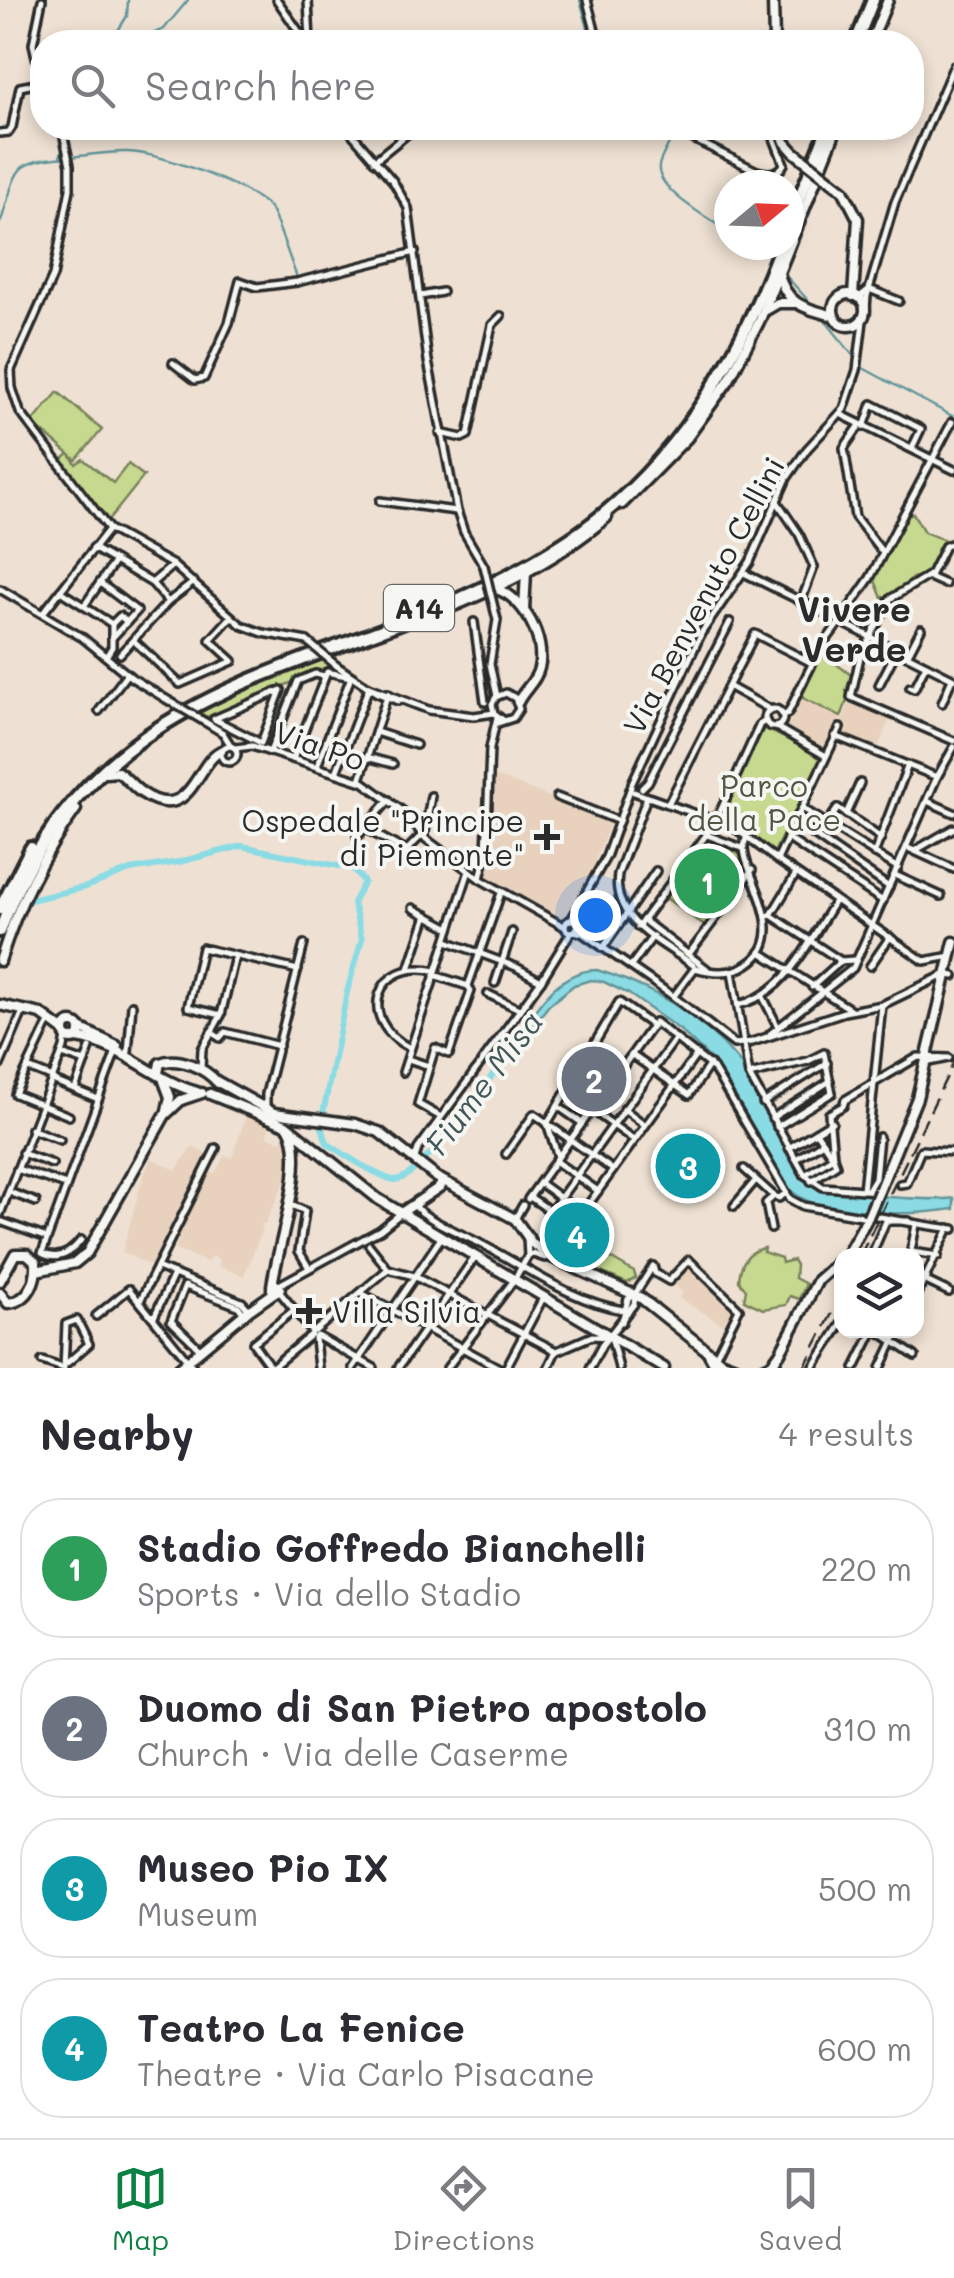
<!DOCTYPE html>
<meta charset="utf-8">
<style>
body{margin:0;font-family:Mali,sans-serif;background:#f7f7f7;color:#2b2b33}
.controls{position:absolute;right:30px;bottom:30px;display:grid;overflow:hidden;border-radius:20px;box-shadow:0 5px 15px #0003}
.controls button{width:90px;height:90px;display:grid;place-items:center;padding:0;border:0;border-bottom:2px solid #e1e1e2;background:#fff;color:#2b2b33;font:50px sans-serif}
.compass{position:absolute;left:714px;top:170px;width:90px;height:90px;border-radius:50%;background:#fff;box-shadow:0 5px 15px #0003;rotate:71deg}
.you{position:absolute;left:595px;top:915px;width:35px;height:35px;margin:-25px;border:8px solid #fff;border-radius:50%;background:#1a73e8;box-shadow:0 0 0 15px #1a73e833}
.badge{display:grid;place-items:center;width:65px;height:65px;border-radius:50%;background:#0b8043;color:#fff;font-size:32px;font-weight:700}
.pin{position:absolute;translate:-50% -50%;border:5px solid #fff;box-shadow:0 2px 10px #0006}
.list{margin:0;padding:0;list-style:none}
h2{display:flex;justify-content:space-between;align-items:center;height:130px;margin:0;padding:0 40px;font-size:42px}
h2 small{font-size:32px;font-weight:400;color:#7c7c81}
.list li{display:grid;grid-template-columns:65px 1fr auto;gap:30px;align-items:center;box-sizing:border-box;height:140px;margin:0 20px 20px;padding:0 20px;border:2px solid #e1e1e2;border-radius:40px}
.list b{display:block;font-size:38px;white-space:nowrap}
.list p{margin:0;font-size:32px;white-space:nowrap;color:#7c7c81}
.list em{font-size:32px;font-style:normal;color:#7c7c81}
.icon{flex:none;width:55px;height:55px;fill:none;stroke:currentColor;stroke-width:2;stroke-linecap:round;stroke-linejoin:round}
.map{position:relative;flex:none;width:954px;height:1368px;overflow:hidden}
.search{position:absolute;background:#fff;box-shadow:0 5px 15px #0003;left:30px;right:30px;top:30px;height:110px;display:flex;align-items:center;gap:25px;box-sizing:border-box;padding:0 35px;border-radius:40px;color:#7c7c81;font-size:38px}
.sheet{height:770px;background:#fff}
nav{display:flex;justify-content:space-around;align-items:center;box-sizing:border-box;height:140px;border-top:2px solid #e1e1e2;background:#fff;font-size:28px;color:#7c7c81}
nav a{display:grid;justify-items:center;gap:5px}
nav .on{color:#0b8043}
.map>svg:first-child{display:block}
.built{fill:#e8d2be}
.green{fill:#c6d98e;stroke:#78825c;stroke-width:2.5}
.water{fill:#8adbe4;stroke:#64959a;stroke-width:2.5}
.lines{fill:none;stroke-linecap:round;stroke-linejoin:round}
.stream{stroke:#64959a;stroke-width:2.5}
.river{stroke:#8adbe4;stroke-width:6}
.major-tunnel{stroke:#c7bdb1;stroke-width:8;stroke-dasharray:8 4;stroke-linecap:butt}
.minor-casing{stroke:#2b2b2b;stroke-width:12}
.major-casing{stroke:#2b2b2b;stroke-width:15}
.highway-casing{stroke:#2b2b2b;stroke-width:18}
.minor{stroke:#f6f6f2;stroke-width:5}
.major{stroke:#f6f6f2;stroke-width:8}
.highway{stroke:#f6f6f2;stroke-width:10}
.rail{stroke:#2b2b2b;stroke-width:2.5;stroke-dasharray:15 8;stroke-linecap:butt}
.minor-bridge-casing{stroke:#2b2b2b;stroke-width:12;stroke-linecap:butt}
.major-bridge-casing{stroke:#2b2b2b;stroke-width:15;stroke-linecap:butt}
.minor-bridge{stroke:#f6f6f2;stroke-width:5}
.major-bridge{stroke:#f6f6f2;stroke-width:8}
.poi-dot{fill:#2b2b2b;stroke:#f6f6f2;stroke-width:4}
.labels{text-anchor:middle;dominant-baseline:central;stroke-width:8;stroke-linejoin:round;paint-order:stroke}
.shield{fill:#f6f6f2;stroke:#686867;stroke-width:2.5}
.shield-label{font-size:28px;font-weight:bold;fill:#2b2b2b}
.street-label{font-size:30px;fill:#2b2b2b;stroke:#f6f6f2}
.park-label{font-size:30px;fill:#525644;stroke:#f6f6f2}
.poi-label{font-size:30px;fill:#2b2b2b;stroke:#f6f6f2;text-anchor:end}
.water-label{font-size:32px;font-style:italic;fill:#435759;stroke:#f6f6f2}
.quarter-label{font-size:35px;font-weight:bold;fill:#2b2b2b;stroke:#f6f6f2}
</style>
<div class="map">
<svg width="954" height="1368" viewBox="0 0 954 1368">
<rect width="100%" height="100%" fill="#eee1d3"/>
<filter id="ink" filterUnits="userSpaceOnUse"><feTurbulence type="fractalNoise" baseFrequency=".01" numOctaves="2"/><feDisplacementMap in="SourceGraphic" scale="20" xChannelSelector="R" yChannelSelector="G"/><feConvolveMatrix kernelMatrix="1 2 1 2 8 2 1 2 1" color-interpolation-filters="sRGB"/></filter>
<g filter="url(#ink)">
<g class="built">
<path d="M801 697 841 717 825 750 786 729Z"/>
<path d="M851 699 890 719 878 747 841 735 844 728 840 726Z"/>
<path d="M491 774 611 821 579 902 562 920 485 880Z"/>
<path d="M247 1112 271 1121 267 1136 281 1141 287 1130 291 1155 284 1184 265 1224H262V1231L244 1276 218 1266 220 1260 211 1256 207 1262 175 1250 193 1199 208 1170 215 1173 225 1155 232 1158Z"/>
<path d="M192 1147 209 1155 151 1266 122 1252 142 1180 151 1158 176 1170Z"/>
<path d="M688 1265 735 1309 722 1324 679 1298 682 1292 672 1282Z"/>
</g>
<g class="green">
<path d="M58 392 102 430 76 460 70 455 76 464 83 459 113 483 128 464 144 476 108 521 94 509 59 462 69 454 32 423Z"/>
<path d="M913 513 924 532 945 540 927 574 912 578 903 589 882 598 874 578 908 515Z"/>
<path d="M822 653 851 675 846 691 850 693 841 717 801 697Z"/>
<path d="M318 656 330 667 207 717 193 709Z"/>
<path d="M764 728 822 757 774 852 738 828 723 810Z"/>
<path d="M707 837 739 853 749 870 706 927 663 896Z"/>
<path d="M590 1246 634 1272 636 1278 627 1283 562 1256 563 1250 580 1258Z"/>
<path d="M764 1248 763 1252 781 1258 782 1263 793 1260 796 1265 795 1278 806 1284 799 1299 790 1296 786 1305 763 1309 744 1300 746 1289 739 1281C740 1264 747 1251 764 1248Z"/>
</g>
<path class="water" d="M597 970C652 987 700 1014 737 1059 751 1076 760 1100 770 1120 781 1140 791 1171 810 1184 824 1194 935 1202 954 1198V1209C912 1215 820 1220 789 1189L714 1062 680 1030 629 994 604 982 591 980 574 985 549 1005 519 1043 514 1040C535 1011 556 970 597 970Z"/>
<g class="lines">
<g class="stream">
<path d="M580 0 592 42"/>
<path d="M111 42 127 16 128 0"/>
<path d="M134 42 164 29 188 0"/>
<path d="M59 128 63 148 60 157"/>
<path d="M655 128 669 143C666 150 660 159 659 166 655 190 712 220 729 232"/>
<path d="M0 223C7 208 11 176 23 167 34 159 54 158 67 157 87 156 107 151 128 152 160 153 246 185 269 207 275 213 291 263 297 277"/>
<path d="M788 278 814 307"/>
<path d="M824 319 863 368 954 417"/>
</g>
<path class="river" d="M22 902 86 887 130 870 179 862 242 846 353 869 364 882 353 903 362 939 347 992 321 1124 327 1143C340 1152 381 1179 395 1180 422 1180 502 1061 521 1035"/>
<path class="major-tunnel" d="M290 670 336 652"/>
<g class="minor-casing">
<g id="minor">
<path d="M277 0 306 42"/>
<path d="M308 0 310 42"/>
<path d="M587 0 598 42"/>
<path d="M454 42 467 33"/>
<path d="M42 83 33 44 42 0"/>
<path d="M62 128 70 165V189L53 276 11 370 12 388 20 412 109 529 173 565 241 625 263 633 307 641"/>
<path d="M347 128 393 181 408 208 428 361 457 511 464 532 484 566"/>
<path d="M671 128 757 171C767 174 779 175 784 164L770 128"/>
<path d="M0 133 9 132 12 127 20 87 40 83"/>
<path d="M374 161 406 135"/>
<path d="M869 289 899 301"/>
<path d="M421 296 442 292"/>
<path d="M857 299 867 291"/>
<path d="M866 309 867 296 895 202 954 65"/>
<path d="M173 363 195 380 204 378 229 323 240 281 257 287 297 282 415 252"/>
<path d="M840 414 954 470"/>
<path d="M860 425 844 448 855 517 883 553"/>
<path d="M864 427 872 404 921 429 912 448"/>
<path d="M440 433 462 438 468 435 492 325 501 316"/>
<path d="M380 501 456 511"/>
<path d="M778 503 799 534 814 567 801 602"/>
<path d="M954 543 945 546 931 574 890 599 860 657 851 697 954 741"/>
<path d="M93 548 152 583 168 602"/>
<path d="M744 573 837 619"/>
<path d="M929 577 945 584"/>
<path d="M100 583 137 611 112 638"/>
<path d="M152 583 173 565"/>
<path d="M0 589 83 638 132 678 166 699"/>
<path d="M60 591 112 624"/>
<path d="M84 606 115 561"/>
<path d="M43 613 109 529"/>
<path d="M843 617 870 578 952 422"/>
<path d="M497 620 490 664 497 696"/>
<path d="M474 622 485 702"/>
<path d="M843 623 954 679"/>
<path d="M112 624 120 616 127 622"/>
<path d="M133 640 180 684 233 661 210 640 231 617"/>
<path d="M120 654 168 602 194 582"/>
<path d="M107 655 112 647V624"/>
<path d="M907 656 921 629"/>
<path d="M337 666 377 693 398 701"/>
<path d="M879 685 897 650"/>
<path d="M369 687 429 710 474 716 494 713"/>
<path d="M730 687 771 710"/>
<path d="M910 687 914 689 926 665"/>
<path d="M281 690 261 743 214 719Z"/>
<path d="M942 703 952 679"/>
<circle cx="774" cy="718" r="9"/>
<path d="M99 711 127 674"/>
<path d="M783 716 788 713 819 650 839 623"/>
<path d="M205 722 223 733 231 746"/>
<path d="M498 723 513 718 519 709 515 698 506 693 496 697 492 704 494 713 503 720"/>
<path d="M776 727 826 756"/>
<path d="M376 732 416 745"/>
<path d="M835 736 937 777"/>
<circle cx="229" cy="754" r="8"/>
<path d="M235 748 252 746 363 782 404 812 426 839 480 879 565 927"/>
<path d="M270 752 298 681 315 674 325 676"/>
<path d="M367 757 393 764"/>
<path d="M293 759 327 672 351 677"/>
<path d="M317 766 351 677"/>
<path d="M336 773 369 687"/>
<path d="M360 780 388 693"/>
<path d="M632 783 702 632 750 562 787 478 807 449 844 409 857 370 863 321"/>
<path d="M642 788 648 782 730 622"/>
<path d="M634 792 713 820"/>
<path d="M557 797 619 821"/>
<path d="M647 797 618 874C611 921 662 942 693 965"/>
<path d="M927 801 954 813"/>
<path d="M668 804 755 634 812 663"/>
<path d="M802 808 898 868"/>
<path d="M719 814 760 724 766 721"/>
<path d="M720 814 723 820 717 823 714 817Z"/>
<path d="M846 814 860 783"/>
<path d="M723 819 777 860 924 961 951 956"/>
<path d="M795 822 889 887"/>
<path d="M827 824 838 808 881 838"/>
<path d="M366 829 406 851"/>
<path d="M707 835 742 848"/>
<path d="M357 837 389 800"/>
<path d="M787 838 883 901"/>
<path d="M908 848 954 869"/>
<path d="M916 850 954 828"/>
<path d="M874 854 908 765"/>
<path d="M403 859 406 851 425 832 431 796"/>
<path d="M777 860 840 728"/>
<path d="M895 875 941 896"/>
<path d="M480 879 486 853 490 748 497 717"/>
<path d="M413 908 450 928"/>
<path d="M771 915 796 874"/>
<path d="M766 916 771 915 841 961 854 960"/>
<path d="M571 920 606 857 631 787"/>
<path d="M643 920 707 969"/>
<circle cx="571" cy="926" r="6"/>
<path d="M638 927 715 823"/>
<path d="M574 931 582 933 670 994 734 1044 752 1042 844 1012 882 1005 946 974 954 976"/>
<path d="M447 941 516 967 541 981"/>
<path d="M603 948 656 871"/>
<path d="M760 952 850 1009"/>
<path d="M689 954 752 870"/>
<path d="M631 966 653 936"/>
<path d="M870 966 890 937"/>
<path d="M695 968C712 973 732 975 748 964 798 931 732 863 746 839"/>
<path d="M409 969 427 915"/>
<path d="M732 971 749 1075 805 1175 823 1187 878 1191"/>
<path d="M434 975 468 986"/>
<path d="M495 983 512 932"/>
<path d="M812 987 841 961"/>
<path d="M488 994 519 1009"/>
<path d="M674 996 695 968"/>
<path d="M763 997 778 1027"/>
<path d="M738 1005C788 993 809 941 835 901"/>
<path d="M221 1015 235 956"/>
<path d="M49 1022 15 1094 69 1116"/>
<path d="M211 1032 220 1038 225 1032 279 1046"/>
<path d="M770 1034 853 968 937 777 954 747"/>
<path d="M410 1048C355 1021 375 957 436 971"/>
<path d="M128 1052 132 1005"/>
<path d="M62 1054 85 1062"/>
<path d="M632 1055 689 1095 710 1064"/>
<path d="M408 1059 429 1066"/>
<path d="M0 1065 24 1009"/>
<path d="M201 1067 202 1049 221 1015 188 1007 202 948 298 970"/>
<path d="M28 1068 53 1078"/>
<path d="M403 1072 469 871"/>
<path d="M749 1075 808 1061 824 1053 832 1093"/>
<path d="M52 1080 98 1099"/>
<path d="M75 1089 90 1048"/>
<path d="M567 1092 634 1140"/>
<path d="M763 1103 827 1063"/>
<path d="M266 1106V1094L304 944"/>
<path d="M559 1107 582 1123"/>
<path d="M624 1109 645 1125"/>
<path d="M441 1117 418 1104 435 1048 449 1054 471 991 468 986 501 893"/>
<path d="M772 1118 830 1081"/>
<path d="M547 1124 619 1002 653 1026"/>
<path d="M548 1126 558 1157"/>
<path d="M777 1127 832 1093"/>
<path d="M31 1129 60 1140"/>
<path d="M789 1148 832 1122"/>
<path d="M22 1153 52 1164"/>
<path d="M506 1154 534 1114 613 1170"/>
<path d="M415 1158 418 1149 541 981 571 932"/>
<path d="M796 1159 823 1142"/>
<path d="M555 1161 598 1191"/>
<path d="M17 1169 66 1185"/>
<path d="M744 1169 774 1196 779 1198 785 1194"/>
<path d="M805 1175 833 1157 816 1132"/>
<path d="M811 1181 836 1165 833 1157 829 1114 843 1106 845 1100 918 1057 949 1058 925 1063"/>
<path d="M540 1183 581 1213"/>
<path d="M900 1184 907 1183 921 1150 954 1152"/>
<path d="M869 1188 875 1178 879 1137"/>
<path d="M863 1190 882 1005"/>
<path d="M9 1192 36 1202"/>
<path d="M530 1197 549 1210 569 1230"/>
<path d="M528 1199 655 1022 713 1068 790 1199 803 1206 868 1217"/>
<path d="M291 1205 305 1211 299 1251 309 1268"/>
<path d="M413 1205C433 1224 457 1231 481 1244 528 1268 571 1301 623 1310"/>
<path d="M734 1206 756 1180"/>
<path d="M551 1211 676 1038"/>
<path d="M0 1214 64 1048 66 1036"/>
<path d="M866 1214C896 1220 924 1226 954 1229"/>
<path d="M515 1219 523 1205"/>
<path d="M0 1221 47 1238"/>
<path d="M771 1229 766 1203 774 1196"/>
<path d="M81 1240C71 1253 58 1262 42 1253L116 1051"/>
<path d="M369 1245 388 1269"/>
<path d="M912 1252 938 1256"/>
<path d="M528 1256 533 1254 545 1258 554 1252 697 1054"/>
<path d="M871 1256 886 1221H909"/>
<path d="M910 1256 916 1225"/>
<path d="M157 1267 242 1302 249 1310"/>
<path d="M916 1273 927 1278"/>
<path d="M926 1281 949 1292"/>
<path d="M279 1285 380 1230 401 1213"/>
<path d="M279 1291 312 1332"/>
<path d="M361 1293 499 1368"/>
<path d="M916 1297 949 1228"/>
<path d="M140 1301 216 1148"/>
<path d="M96 1316 129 1289 194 1368"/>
<path d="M154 1317 174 1274"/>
<path d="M622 1322 628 1299 635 1294 653 1266 655 1273 669 1281 689 1260 739 1309 715 1357"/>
<path d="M876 1330 915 1356"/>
<path d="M315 1331 388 1269 414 1276 556 1351"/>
<path d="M317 1336 374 1368"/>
<path d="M611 1337 619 1368"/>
<path d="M315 1338 318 1368"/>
<path d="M201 1350 171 1321 185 1286 238 1306 244 1314"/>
<path d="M557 1351 592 1336 608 1337"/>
<path d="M42 1361 63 1368"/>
<path d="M64 1368 66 1324 77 1320 89 1344 67 1363"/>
<path d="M271 1368 253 1343 294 1310"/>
<path d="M271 1368 311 1335"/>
<path d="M353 1368 441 1238"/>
<path d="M398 1368 475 1257"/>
<path d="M447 1368 514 1280 528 1256 527 1238"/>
<path d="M506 1368 543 1298"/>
<path d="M548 1368 556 1351"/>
<path d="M590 1368 602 1345 634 1304 635 1297"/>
<path d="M813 1368 842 1323"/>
<path d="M855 1368 874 1330"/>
<path d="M881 1368 899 1330"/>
</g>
</g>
<g class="major-casing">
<g id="major">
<path d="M773 0 774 42"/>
<path d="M871 42 888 0"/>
<path d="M780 128 785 142 794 152"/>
<path d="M843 190 858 219 853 296"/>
<path d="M779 273C785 305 807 309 834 316"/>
<circle cx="849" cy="310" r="16"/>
<path d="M766 310 778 303H795"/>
<path d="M622 504 687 438 729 380 760 320 837 128"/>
<path d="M496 589C524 597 546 640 539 668 536 682 524 689 518 702"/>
<path d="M524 610 526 572"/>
<path d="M424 618C489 593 554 563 607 517"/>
<path d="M106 773 118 772C127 778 133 787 142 793 191 826 196 762 221 751"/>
<path d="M0 961C17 907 42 855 76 809"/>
<path d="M0 1005 41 1014 64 1031"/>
<circle cx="72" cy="1031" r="8"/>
<path d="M80 1028 117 1046"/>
<path d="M77 1038C124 1045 155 1081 197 1092"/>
<path d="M158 1073 160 1063C179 1056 205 1068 218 1083"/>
<path d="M164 1081 170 1097 167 1111"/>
<path d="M218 1082 274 1113 355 1124 379 1132 436 1177 515 1219 532 1243 549 1256 641 1298 720 1361 738 1368"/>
<path d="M210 1094 286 1125 378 1199 664 1368"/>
<path d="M879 1191 917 1098 954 942"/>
<path d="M401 1213 441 1186V1180"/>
<path d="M846 1256 868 1217"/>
<path d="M36 1271 75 1263 87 1253 165 1115 181 1100 202 1093"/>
<path d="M0 1281 15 1254H27L36 1262C37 1281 29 1301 8 1303L0 1293"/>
<path d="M275 1284 280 1288 277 1292 272 1289Z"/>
<path d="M272 1286C277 1248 308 1161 289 1128"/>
<path d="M709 1354 717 1368"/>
<path d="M179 1368 244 1314 275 1292"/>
<path d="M764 1368 772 1364 780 1353 818 1280 842 1259"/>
</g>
</g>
<g class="highway-casing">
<g id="highway">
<path d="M856 42 873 0"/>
<path d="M789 223 828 128"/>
<path d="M0 909 31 848"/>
<path d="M0 931C102 651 356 681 567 541 673 471 738 362 781 245"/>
</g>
</g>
<use href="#minor" class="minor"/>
<use href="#major" class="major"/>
<use href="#highway" class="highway"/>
<g class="rail">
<path d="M860 1256 954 1062"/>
<path d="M804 1368 842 1294"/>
</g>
<g class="minor-bridge-casing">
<g id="minor-bridge">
<path d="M484 566 497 620"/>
<path d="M307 641 337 666"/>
<path d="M166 699 205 722"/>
</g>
</g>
<g class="major-bridge-casing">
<g id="major-bridge">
<path d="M794 152 843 190"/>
<path d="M868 1217 879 1191"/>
</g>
</g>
<use href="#minor-bridge" class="minor-bridge"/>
<use href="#major-bridge" class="major-bridge"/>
</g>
</g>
<g class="poi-dot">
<path d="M542 822h10v10h10v10h-10v10h-10v-10h-10v-10h10z"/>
<path d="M304 1296h10v10h10v10h-10v10h-10v-10h-10v-10h10z"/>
</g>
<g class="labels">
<rect class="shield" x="384" y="585" width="70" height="46" rx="8"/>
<g class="shield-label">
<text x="419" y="608">A14</text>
</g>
<g class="street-label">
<text transform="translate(703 595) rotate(-62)">Via Benvenuto Cellini</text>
<text transform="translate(320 745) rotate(19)">Via Po</text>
</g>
<g class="park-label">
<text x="764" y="785">Parco<tspan x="764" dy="34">della Pace</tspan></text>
</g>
<g class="poi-label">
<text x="524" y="820">Ospedale "Principe<tspan x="524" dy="34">di Piemonte"</tspan></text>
<text x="332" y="1311" text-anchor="start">Villa Silvia</text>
</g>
<g class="water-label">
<text transform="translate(483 1082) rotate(-53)">Fiume Misa</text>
</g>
<g class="quarter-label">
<text x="854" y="608">Vivere<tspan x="854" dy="40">Verde</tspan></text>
</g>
</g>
</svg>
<div class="controls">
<button><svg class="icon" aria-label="layers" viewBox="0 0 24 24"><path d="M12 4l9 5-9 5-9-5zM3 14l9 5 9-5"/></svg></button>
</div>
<svg class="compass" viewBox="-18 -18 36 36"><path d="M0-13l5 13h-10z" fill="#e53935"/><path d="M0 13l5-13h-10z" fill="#7c7c81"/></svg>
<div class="you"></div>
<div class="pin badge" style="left:707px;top:881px;background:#2e9e5b">1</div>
<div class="pin badge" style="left:594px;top:1079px;background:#6b7280">2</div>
<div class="pin badge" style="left:688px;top:1166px;background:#0f9aa8">3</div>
<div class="pin badge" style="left:577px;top:1235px;background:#0f9aa8">4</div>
<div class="search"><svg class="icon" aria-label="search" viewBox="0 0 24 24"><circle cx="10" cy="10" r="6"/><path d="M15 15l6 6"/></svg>Search here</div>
</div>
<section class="sheet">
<h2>Nearby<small>4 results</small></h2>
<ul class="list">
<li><span class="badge" style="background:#2e9e5b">1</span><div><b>Stadio Goffredo Bianchelli</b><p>Sports · Via dello Stadio</p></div><em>220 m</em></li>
<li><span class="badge" style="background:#6b7280">2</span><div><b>Duomo di San Pietro apostolo</b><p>Church · Via delle Caserme</p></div><em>310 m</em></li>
<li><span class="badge" style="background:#0f9aa8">3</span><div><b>Museo Pio IX</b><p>Museum</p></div><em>500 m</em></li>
<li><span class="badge" style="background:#0f9aa8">4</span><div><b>Teatro La Fenice</b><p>Theatre · Via Carlo Pisacane</p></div><em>600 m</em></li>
</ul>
</section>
<nav>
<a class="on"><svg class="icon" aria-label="map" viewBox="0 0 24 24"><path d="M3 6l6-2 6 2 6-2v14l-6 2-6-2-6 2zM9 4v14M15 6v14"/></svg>Map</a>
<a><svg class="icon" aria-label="directions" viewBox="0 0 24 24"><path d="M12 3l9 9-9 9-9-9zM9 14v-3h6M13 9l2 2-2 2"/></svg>Directions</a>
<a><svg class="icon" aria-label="saved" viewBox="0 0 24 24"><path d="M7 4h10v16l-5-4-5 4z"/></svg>Saved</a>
</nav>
